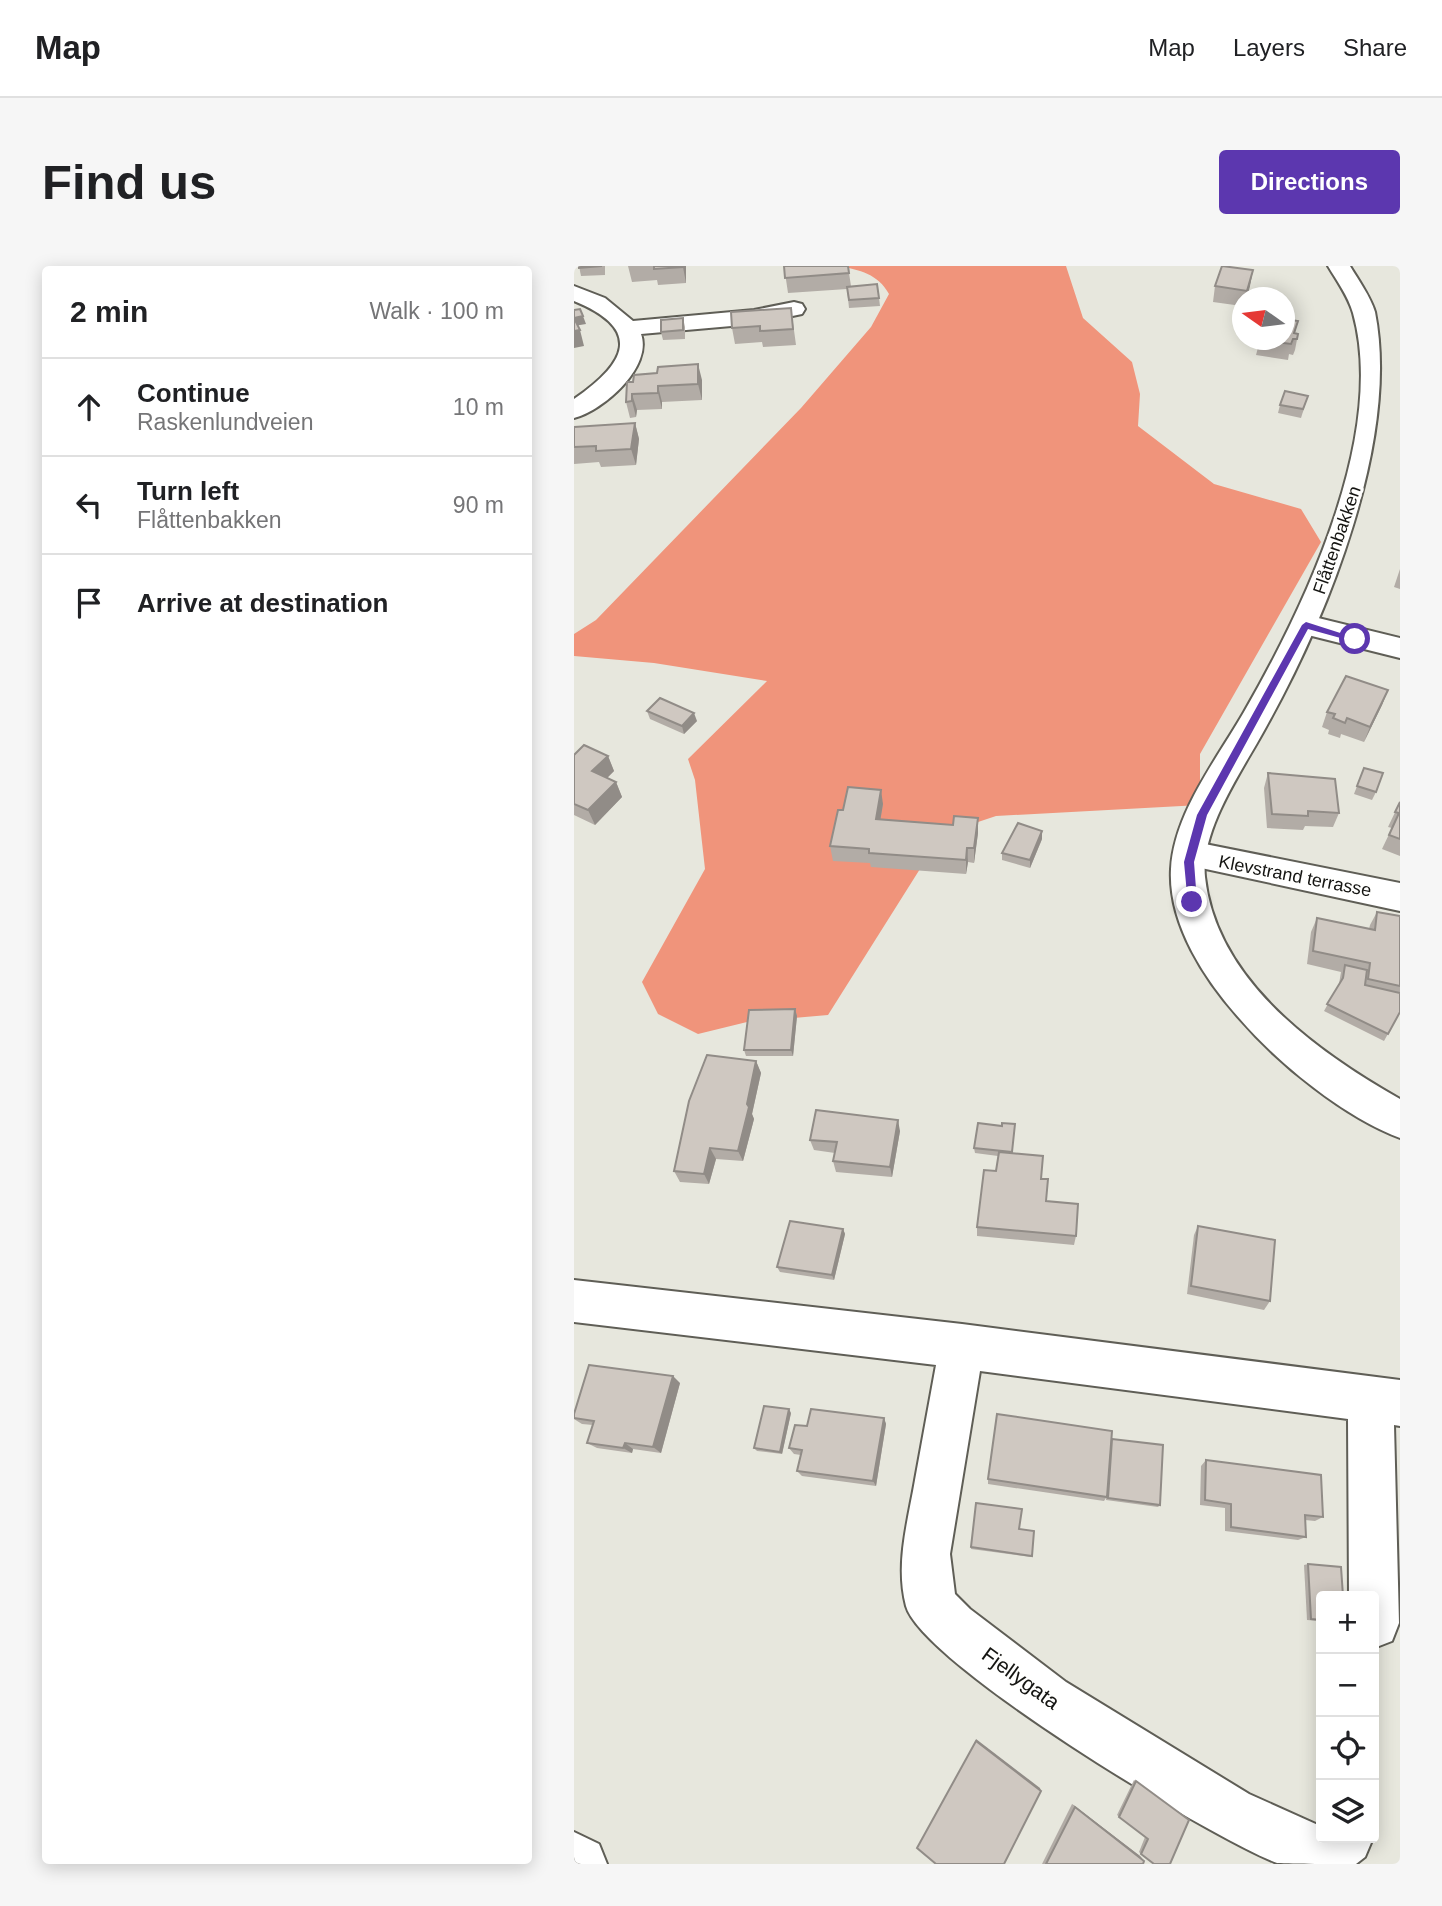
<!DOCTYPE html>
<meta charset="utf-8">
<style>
body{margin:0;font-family:Arial,sans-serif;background:#f6f6f6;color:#202124}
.controls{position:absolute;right:21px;bottom:21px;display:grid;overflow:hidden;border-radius:7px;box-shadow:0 4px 18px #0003}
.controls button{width:63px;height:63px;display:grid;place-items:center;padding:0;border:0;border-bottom:2px solid #e0e0e0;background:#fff;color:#202124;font:35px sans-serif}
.compass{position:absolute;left:658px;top:21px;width:63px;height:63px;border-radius:50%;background:#fff;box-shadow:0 4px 18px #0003;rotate:284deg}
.stop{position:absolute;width:21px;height:21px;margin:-16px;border:5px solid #5c37af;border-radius:50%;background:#fff}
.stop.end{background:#5c37af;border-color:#fff;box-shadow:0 2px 7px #0008}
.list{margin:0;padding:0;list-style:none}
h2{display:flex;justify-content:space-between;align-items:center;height:91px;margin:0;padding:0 28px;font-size:30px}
h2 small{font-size:23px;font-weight:400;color:#757577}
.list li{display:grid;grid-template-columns:46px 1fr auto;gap:21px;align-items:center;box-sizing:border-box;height:98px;padding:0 28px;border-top:2px solid #e0e0e0}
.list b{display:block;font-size:26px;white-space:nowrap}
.list p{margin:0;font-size:23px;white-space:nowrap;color:#757577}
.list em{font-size:23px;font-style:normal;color:#757577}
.icon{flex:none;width:38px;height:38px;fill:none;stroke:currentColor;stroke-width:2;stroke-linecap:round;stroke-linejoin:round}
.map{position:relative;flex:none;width:826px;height:1598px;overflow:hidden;border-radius:7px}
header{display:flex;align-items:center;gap:42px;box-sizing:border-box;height:98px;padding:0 35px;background:#fff;border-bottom:2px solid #e0e0e0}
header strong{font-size:33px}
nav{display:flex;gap:38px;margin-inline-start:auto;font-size:24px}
.intro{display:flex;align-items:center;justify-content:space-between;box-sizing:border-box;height:168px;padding:0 42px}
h1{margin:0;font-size:49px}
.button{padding:18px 32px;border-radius:7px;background:#5c37af;color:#fff;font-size:24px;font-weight:700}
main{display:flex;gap:42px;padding:0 42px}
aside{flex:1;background:#fff;border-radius:7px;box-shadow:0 4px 18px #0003}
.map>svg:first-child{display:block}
.forest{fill:#f0947b}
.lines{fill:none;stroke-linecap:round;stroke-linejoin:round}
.minor-casing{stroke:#5f5e56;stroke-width:4}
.major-casing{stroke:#5f5e56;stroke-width:4}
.highway-casing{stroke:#5f5e56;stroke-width:4}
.minor{fill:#fff;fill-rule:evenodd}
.major{fill:#fff;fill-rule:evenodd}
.highway{fill:#fff;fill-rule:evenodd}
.wall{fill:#b2aca6}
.shaded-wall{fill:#918c87}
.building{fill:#cfc8c1;stroke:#918c87;stroke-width:2}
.route{fill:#5c37af}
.labels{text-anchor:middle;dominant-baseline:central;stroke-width:6;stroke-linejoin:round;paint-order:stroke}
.street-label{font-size:18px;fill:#151512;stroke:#fffffe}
.near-street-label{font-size:21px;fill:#151512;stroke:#fffffe}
</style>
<header>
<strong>Map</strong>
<nav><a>Map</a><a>Layers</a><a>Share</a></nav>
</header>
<div class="intro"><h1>Find us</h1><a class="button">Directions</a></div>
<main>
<aside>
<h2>2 min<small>Walk · 100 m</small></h2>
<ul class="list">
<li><svg class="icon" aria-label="ahead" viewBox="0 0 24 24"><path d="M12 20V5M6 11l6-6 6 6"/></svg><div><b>Continue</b><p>Raskenlundveien</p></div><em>10 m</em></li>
<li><svg class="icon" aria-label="left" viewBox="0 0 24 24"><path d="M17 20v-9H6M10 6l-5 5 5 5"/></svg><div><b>Turn left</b><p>Flåttenbakken</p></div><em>90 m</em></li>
<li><svg class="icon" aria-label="arrive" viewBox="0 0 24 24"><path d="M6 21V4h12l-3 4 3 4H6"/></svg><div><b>Arrive at destination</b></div></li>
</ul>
</aside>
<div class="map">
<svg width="826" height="1598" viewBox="0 0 826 1598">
<rect width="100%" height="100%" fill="#e7e7dd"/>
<path class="forest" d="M264 0H492L509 52 558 96 566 128 564 160 640 218 727 243 747 276 626 488V539L422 550 368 568 254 749 173 756 124 768 84 748 68 716 131 603 121 514 114 493 193 415 80 397 0 390V368L22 354 227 142 297 61 315 28C304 8 286 4 264 0Z"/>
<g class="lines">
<g class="minor-casing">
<g id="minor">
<path d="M0 20 31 32 59 55 180 44 220 36 228 38 231 43 228 48 180 58 67 68C79 101 29 145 0 152V133C51 98 71 64 0 35Z"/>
<path d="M732 349 826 372V392L722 366 717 359 722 352Z"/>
<path d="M616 575 826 617V645L604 597 599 588 604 579Z"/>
<path d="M0 1014 388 1058 826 1114V1160L820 1159 825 1357 818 1375 800 1382V1330H775L774 1153 406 1105 376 1288 381 1328 396 1343 492 1416 675 1528 744 1559 747 1556V1572H799L791 1591 782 1598C763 1598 718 1598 703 1597 639 1573 348 1398 332 1340 321 1298 334 1255 341 1214 348 1176 355 1137 362 1099L0 1056Z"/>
</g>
</g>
<g class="major-casing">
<path id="major" d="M754 0H776C785 15 796 30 801 46 826 173 753 352 692 461 670 502 626 563 631 611 642 714 743 786 826 833V872C770 851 705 798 666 753 631 714 594 658 597 603 600 547 643 493 670 446 730 342 813 169 779 47 774 30 763 15 754 0Z"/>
</g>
<g class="highway-casing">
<path id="highway" d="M0 1566 25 1578 33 1598H0Z"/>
</g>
<use href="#minor" class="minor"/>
<use href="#major" class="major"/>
<use href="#highway" class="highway"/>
</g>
<g class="wall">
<path d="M5 0H31V9L7 10Z"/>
<path d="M54 0H112V17L84 19 83 14 58 16Z"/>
<path d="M210 0 275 7 277 20 305 32 306 40 275 42 273 23 214 27Z"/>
<path d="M679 4 673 32H668V40L639 36 641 20Z"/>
<path d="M217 42 222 79 189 81 188 76 161 78 158 62Z"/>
<path d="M109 52 111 61V73L89 74 87 66Z"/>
<path d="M724 55 721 67 724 68 721 84 719 89 715 88 714 94 682 89 686 74Z"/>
<path d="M128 114V134L88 136V143L63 144 62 151 56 152 52 136 53 116Z"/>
<path d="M734 130 727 152 704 147 706 139Z"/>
<path d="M61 157 65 173 62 199 27 201 25 196 0 198V161Z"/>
<path d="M826 303V323L820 321Z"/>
<path d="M814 424 808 439 790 476 767 468 766 472 754 468 755 464 748 461 753 446Z"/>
<path d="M73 445 123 455 110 468 76 453Z"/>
<path d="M0 489 34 490 40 505 33 512 42 516 48 531 21 559 0 549Z"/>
<path d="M790 502 802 526 798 534 780 528Z"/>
<path d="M694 507 765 547 759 561 731 560 729 564 693 562 690 522Z"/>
<path d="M826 536V590L808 583 818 562 814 561Z"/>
<path d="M309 538 306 554 404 567 400 597 394 596 392 608 297 601 296 597 259 595 256 580 269 544Z"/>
<path d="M468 573 456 602 428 594V587Z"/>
<path d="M803 646 826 650V746L810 775 750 745 765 718 767 706 733 698 737 666 743 652 795 663 796 659Z"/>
<path d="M221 743 223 750 219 790H172L170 784Z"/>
<path d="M182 795 187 807 178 848 180 853 169 895 142 893 135 918 106 916 100 905Z"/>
<path d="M428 857 438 887 467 913 472 935 502 970 500 979 403 970V961L422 905 424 890 401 887 400 882 428 860Z"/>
<path d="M326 865 318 911 262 906 259 895 261 887 240 884 236 874Z"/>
<path d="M624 960 696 1035 690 1044 613 1028 620 969Z"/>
<path d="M269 963 271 968 260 1014 206 1006 203 1001Z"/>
<path d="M106 1117 87 1187 59 1183 58 1187 23 1182 13 1177 19 1159 8 1158 0 1153V1148Z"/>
<path d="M217 1147 208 1188 183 1185 180 1182Z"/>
<path d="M310 1152 312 1158 302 1220 228 1210 223 1205 227 1189 220 1188 215 1182 233 1160Z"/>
<path d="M538 1173 586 1239 584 1241 532 1234V1232L530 1235 414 1218V1213Z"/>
<path d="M632 1194 749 1251 741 1255 731 1254 732 1271 724 1274 651 1265V1242L626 1239 627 1200Z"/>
<path d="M445 1263 458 1290 457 1291 397 1283V1281Z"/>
<path d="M734 1298 747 1330V1355L733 1354 730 1299Z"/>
<path d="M560 1514 615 1554 567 1588 565 1586 571 1571 543 1549Z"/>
<path d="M498 1538 566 1590 570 1595 569 1598H468Z"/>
</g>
<g class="shaded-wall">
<path d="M109 0H112V17L109 1Z"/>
<path d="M679 4 676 20 673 32H672Z"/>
<path d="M9 50 12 58 0 60V52Z"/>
<path d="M6 64 10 80 0 82V65Z"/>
<path d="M124 98 128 114V134L124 118Z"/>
<path d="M84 120 88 136V143L84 127Z"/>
<path d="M58 128 63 144 62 151 58 135Z"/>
<path d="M61 157 65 173 62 199 57 183Z"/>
<path d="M814 424 808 439 790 476 796 461Z"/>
<path d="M120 447 123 455 110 468 108 460Z"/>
<path d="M34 490 40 505 25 520 18 505Z"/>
<path d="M42 516 48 531 21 559 14 544Z"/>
<path d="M307 524 309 538 304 568 302 553Z"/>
<path d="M404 552V567L400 597V582Z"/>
<path d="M468 565V573L456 602V594Z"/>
<path d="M393 582 394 596 392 608V594Z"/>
<path d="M221 743 223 750 219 790 217 784Z"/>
<path d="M182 795 187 807 178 848 180 853 169 895 164 885Z"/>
<path d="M324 854 326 865 318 911 316 901Z"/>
<path d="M136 882 142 893 135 918 130 908Z"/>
<path d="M269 963 271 968 260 1014 258 1009Z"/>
<path d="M99 1110 106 1117 87 1187 79 1181Z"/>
<path d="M215 1143 217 1147 208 1188 206 1186Z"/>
<path d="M310 1152 312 1158 302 1220 299 1215Z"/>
<path d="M51 1177 59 1183 58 1187 49 1182Z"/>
<path d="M402 1473 466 1522 467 1525 402 1475Z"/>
<path d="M498 1538 566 1590 570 1595 501 1541Z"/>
</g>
<g class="building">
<path d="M5 0H28L5 2Z"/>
<path d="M80 0H109V1L80 3Z"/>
<path d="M210 0H274L275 7 211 12Z"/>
<path d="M648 0 679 4 673 25 641 20Z"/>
<path d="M303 18 305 32 275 34 273 21Z"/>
<path d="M217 42 219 63 186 65V60L158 62 157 46Z"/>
<path d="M6 43 9 50 0 52V44Z"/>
<path d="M0 52 6 64 0 65Z"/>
<path d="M109 52V64L87 66V54Z"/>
<path d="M710 53 724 55 720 67 724 68 723 73H719L717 78 686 74H710Z"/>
<path d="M124 98V118L84 120V127L58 128V135L52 136 53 116H59L60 109 83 107 84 101Z"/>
<path d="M711 125 734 130 729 143 706 139Z"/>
<path d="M61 157 57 183 22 185V180L0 181V161Z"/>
<path d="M772 410 814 424 796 461 773 452 771 457 759 452 761 448 753 446Z"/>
<path d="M86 432 120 447 108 460 73 445Z"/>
<path d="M10 479 34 490 18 505 42 516 14 544 0 538V489Z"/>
<path d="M790 502 809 507 802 526 783 520Z"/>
<path d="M694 507 761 513 765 547 734 545V550L698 548Z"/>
<path d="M274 521 307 524 302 553 379 559 380 550 404 552 400 582H393L392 594 295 587V583L256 580 264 544H269Z"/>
<path d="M826 536V573L815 569 825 547 821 546Z"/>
<path d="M444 557 468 565 456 594 428 587Z"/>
<path d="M803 646 826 650V720L794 713 796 697 739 685 743 652 801 664Z"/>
<path d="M771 699 793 704 791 719 826 727V746L814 768 753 738 769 712Z"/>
<path d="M221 743 217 784H170L175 744Z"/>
<path d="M133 789 182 795 173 838 175 841 164 885 136 882 130 908 100 905 115 835Z"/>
<path d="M242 844 324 854 316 901 259 895 263 876 236 874Z"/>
<path d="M404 857 428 860V857L441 858 438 886 400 882Z"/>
<path d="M425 886 469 890 467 913H474L472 935 504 938 502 970 403 961 410 904 422 905Z"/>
<path d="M216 955 269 963 258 1009 203 1001Z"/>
<path d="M624 960 701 974 696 1035 617 1020Z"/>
<path d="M15 1099 99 1110 79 1181 51 1177 49 1182 13 1177 20 1155 0 1152V1148Z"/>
<path d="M190 1140 215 1143 206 1186 180 1182Z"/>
<path d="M237 1143 310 1152 299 1215 223 1205 228 1184 215 1182 221 1159 233 1160Z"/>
<path d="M423 1148 538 1165 533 1231 414 1213Z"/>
<path d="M538 1173 589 1179 586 1239 534 1232Z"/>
<path d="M632 1194 747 1209 749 1251 731 1249 732 1271 657 1261V1238L631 1234Z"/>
<path d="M402 1237 448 1243 445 1263 460 1265 458 1290 397 1281Z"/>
<path d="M734 1298 767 1301 769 1330H747V1354L737 1353Z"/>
<path d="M402 1475 467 1525 430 1598H362L343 1582Z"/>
<path d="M562 1515 615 1554 596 1598H580L567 1588 574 1573 545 1551Z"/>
<path d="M501 1541 570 1595 569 1598H472Z"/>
</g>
<path class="route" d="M732 356 785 373 781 376 734 363 633 549 620 596 623 636 618 640 614 639 610 596 623 549 728 359Z"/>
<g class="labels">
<g class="street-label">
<text transform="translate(763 274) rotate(-71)">Flåttenbakken</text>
<text transform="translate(721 610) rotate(11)">Klevstrand terrasse</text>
</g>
<g class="near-street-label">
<text transform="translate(447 1412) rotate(36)">Fjellygata</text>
</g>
</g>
</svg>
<div class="controls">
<button>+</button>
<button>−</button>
<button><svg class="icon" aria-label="locate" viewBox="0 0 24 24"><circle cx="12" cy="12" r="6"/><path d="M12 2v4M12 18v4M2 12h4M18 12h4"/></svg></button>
<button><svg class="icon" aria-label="layers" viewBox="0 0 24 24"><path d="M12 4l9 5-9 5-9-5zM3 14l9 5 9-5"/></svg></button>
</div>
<svg class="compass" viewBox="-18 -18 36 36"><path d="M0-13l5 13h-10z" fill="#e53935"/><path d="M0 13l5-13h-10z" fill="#757577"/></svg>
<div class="stop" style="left:781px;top:373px"></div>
<div class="stop end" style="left:618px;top:636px"></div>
</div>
</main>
